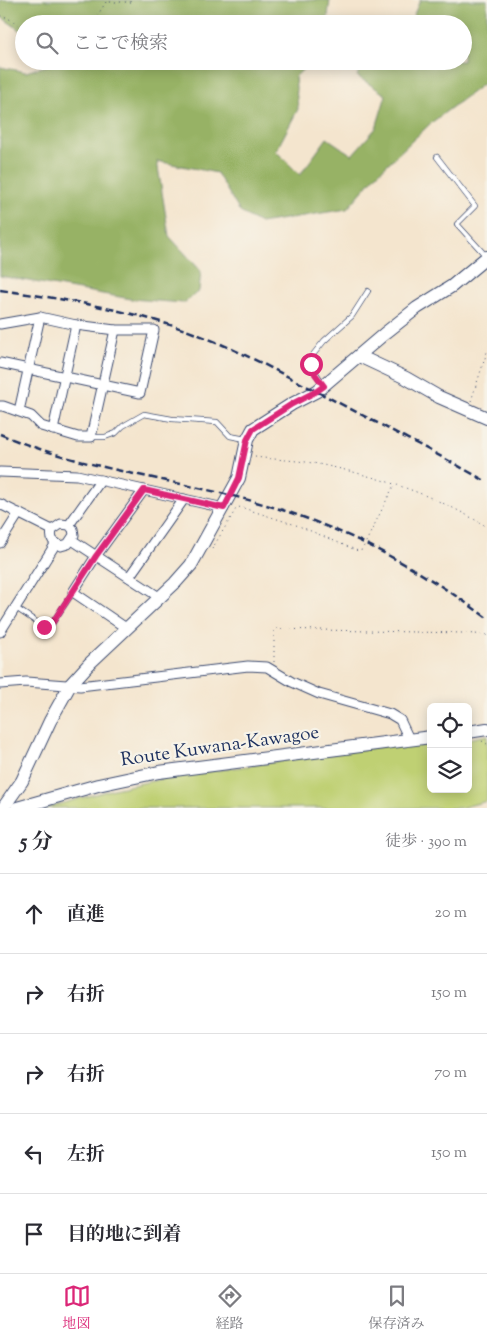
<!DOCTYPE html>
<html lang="ja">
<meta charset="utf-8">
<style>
body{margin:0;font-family:"Sorts Mill Goudy","Noto Serif JP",serif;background:#f2f2f3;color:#2b2b33}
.controls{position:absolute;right:15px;bottom:15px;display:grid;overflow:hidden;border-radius:8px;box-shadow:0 2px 12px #0003}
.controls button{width:45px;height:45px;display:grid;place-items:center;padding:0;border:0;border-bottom:1px solid #e1e1e2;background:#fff;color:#2b2b33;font:25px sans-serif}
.stop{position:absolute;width:15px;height:15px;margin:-11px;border:4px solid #db2777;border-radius:50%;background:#fff}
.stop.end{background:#db2777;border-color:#fff;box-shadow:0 1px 5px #0008}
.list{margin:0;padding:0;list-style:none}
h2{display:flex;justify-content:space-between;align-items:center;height:65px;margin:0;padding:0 20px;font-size:21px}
h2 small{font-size:16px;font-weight:400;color:#7c7c81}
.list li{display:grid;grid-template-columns:32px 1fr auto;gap:15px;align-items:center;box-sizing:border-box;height:80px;padding:0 20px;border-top:1px solid #e1e1e2}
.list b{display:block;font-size:19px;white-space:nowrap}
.list em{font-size:16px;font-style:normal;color:#7c7c81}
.icon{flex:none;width:28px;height:28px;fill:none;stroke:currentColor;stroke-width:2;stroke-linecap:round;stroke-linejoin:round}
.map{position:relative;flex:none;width:487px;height:808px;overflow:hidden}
.search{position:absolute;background:#fff;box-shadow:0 2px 12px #0003;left:15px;right:15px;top:15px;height:55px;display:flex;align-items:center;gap:12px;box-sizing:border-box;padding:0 18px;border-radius:28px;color:#7c7c81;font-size:19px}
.sheet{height:465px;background:#fff}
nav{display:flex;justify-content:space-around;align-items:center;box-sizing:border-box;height:70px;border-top:1px solid #e1e1e2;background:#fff;font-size:14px;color:#7c7c81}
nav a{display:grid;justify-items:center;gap:2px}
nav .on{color:#db2777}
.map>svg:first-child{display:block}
.green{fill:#bfd073;stroke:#6d8068}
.forest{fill:#97b265;stroke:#597062}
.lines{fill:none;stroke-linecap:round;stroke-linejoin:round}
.lane-casing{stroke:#3c4a6f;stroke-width:6}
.street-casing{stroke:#3c4a6f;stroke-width:11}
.secondary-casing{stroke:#3c4a6f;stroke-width:14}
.path{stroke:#3c4a6f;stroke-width:1;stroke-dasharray:1 4;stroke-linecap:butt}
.lane{stroke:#fff;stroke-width:4.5}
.street{stroke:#fff;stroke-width:9}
.secondary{stroke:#fff;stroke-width:12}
.rail{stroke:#1b2f5e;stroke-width:2.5;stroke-dasharray:8 4;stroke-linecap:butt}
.route{stroke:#db2777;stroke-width:6}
.labels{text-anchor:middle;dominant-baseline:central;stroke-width:4.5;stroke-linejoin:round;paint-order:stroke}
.street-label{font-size:19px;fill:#1b2f5e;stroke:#f7f3e8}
</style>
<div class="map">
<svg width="487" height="808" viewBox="0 0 487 808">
<rect width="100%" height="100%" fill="#f7f3e8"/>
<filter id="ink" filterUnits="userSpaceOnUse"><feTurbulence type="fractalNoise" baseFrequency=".02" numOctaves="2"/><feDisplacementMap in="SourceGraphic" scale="10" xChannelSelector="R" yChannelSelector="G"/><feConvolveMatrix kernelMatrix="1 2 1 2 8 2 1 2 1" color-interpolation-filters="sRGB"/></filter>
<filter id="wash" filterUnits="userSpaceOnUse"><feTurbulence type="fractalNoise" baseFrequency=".0096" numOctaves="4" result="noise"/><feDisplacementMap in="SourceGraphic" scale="20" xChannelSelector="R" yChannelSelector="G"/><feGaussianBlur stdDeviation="1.12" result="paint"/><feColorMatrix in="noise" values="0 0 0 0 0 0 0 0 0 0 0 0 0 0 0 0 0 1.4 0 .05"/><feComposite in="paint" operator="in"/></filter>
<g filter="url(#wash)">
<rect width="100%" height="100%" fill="#f4e5ce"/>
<path class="green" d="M487 735V801L460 808H46L114 789 171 777 392 745H431V789H468V739Z"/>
<g class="forest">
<path d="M0 0H330L327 24H24V33L0 16Z"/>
<path d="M420 0H487V81L431 123 377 174 347 209 260 223 240 212 217 173 157 161 169 236 201 271 199 291 184 303 131 299 0 276V67L26 72 62 61H312L295 77 298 109 276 151 300 175 327 138 352 155 376 128 386 95 357 76 363 61H463V24H410Z"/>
</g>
</g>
<g filter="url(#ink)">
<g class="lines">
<g class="lane-casing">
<g id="lane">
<path d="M437 157 475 206 457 224 486 256"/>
<path d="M323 384 312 367V356L324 341 352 316 368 291"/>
<path d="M91 437H105L116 433 123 426 144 414 172 419 217 422 230 436 246 439"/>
<path d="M16 608 44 627 51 625 73 592"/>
</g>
</g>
<g class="street-casing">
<g id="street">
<path d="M0 324 40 317 76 325 115 330H154L140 393 0 363"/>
<path d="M0 406H3L31 416 41 426 78 437H91L115 330"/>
<path d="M19 411 40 317"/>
<path d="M53 430 76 325"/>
<path d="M0 472 77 475 224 508"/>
<path d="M0 504 52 530"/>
<path d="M69 525 73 529 74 535 68 544 61 546C53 542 50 540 52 530L61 524 69 525 101 480"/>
<path d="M72 540 159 597"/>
<path d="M0 543 19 513"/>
<path d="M129 577 184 499"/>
<path d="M126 628 73 592 96 556 144 490"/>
<path d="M0 632 56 543"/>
<path d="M0 684 26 682 80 686 248 666 267 667 292 682 319 694 390 714 400 720 409 739"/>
</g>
</g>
<g class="secondary-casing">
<g id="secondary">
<path d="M359 356 406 378 439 397 487 418"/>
<path d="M468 732 487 729"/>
<path d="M3 808 22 781 50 721 70 685 90 663 175 583 191 565 239 478 247 440 253 429 292 404 317 391 384 334 417 308 452 286 487 257"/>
<path d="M17 808 98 785 159 772 431 737"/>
</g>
</g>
<g class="path">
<path d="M0 16 6 17 24 28"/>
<path d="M92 24 106 2H132L133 0"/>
<path d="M471 401 487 352"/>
<path d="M255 457C277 460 301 460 323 465 380 477 438 496 487 527"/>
<path d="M212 549 236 509 240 507 299 526 358 551 362 550 394 485"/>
<path d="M274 662V629L462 633 487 635"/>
<path d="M482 741 487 744"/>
</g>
<use href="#lane" class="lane"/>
<use href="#street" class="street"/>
<use href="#secondary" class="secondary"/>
<g class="rail">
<path d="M0 290C57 298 113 307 167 324 220 340 267 366 316 391 373 421 431 450 487 482"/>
<path d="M0 434C84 470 176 479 263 504 345 528 418 567 487 618"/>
</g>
</g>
</g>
<g class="lines" filter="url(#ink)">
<path class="route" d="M44 627 51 625 96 556 144 490 224 508 239 478 247 440 253 429 292 404 317 391 324 386 315 374 311 364"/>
</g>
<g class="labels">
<g class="street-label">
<text transform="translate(220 747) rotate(-8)">Route Kuwana-Kawagoe</text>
</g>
</g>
</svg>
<div class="controls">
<button><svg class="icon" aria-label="locate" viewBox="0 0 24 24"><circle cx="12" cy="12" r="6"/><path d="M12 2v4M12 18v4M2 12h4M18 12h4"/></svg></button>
<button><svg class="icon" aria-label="layers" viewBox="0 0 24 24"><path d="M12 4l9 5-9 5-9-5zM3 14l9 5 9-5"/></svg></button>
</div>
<div class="stop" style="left:311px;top:364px"></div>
<div class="stop end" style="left:44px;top:627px"></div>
<div class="search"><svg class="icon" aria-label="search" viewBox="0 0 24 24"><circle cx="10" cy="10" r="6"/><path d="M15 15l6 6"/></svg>ここで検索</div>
</div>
<section class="sheet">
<h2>5 分<small>徒歩 · 390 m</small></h2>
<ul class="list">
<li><svg class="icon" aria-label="ahead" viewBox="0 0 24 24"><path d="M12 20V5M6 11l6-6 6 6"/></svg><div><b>直進</b></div><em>20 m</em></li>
<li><svg class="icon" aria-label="right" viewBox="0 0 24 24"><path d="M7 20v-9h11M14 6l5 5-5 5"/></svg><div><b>右折</b></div><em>150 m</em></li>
<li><svg class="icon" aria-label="right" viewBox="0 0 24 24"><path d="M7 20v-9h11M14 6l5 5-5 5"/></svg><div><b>右折</b></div><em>70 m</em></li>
<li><svg class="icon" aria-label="left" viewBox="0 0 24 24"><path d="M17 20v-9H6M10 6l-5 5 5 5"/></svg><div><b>左折</b></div><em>150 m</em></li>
<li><svg class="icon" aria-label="arrive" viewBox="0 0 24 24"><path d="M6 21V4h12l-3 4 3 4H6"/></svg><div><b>目的地に到着</b></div></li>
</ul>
</section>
<nav>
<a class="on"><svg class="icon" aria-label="map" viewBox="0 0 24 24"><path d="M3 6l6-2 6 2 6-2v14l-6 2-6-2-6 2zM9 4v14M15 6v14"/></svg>地図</a>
<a><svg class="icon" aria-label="directions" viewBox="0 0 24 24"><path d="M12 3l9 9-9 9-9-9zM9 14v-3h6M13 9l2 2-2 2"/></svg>経路</a>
<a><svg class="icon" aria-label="saved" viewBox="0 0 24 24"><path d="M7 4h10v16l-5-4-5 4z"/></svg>保存済み</a>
</nav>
